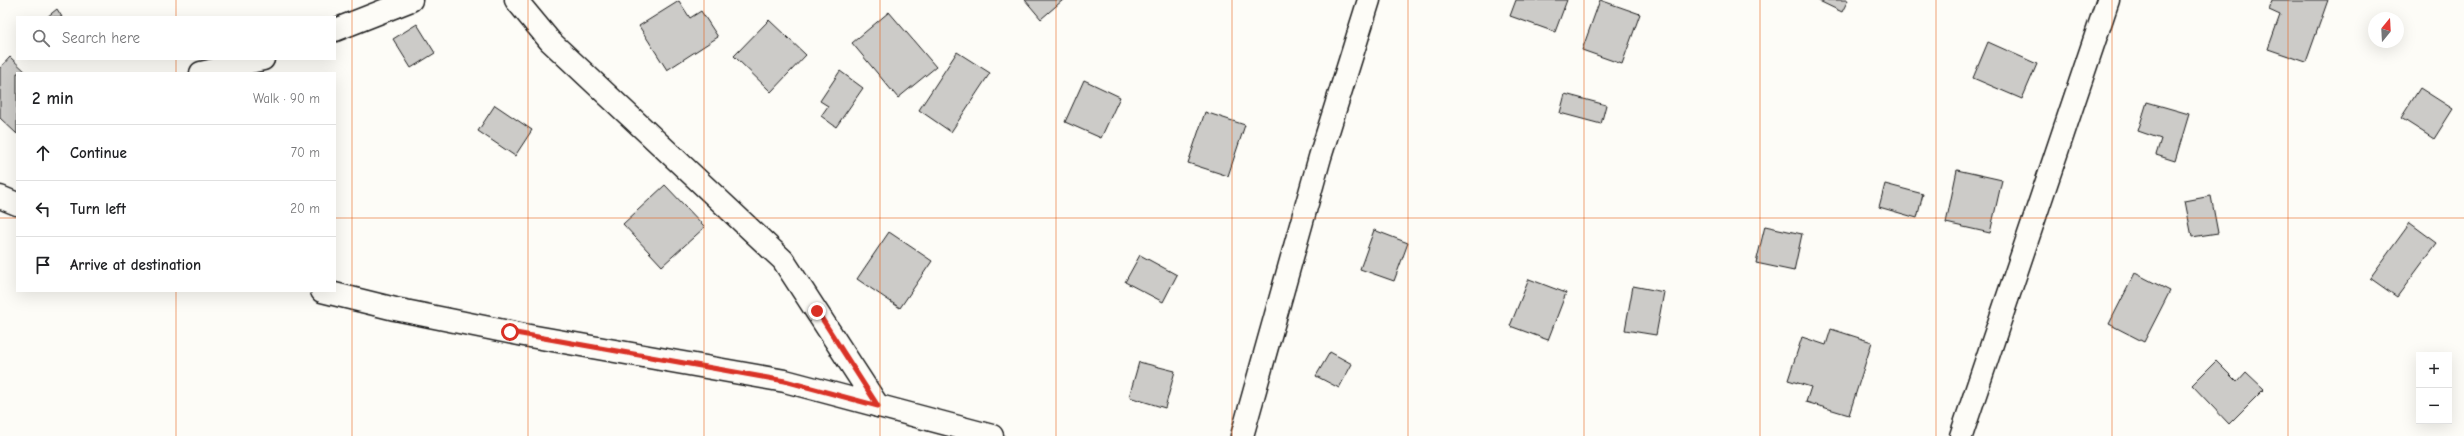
<!DOCTYPE html>
<meta charset="utf-8">
<style>
body{margin:0;font-family:"Comic Neue",sans-serif;background:#f6f6f6;color:#202124}
.controls{position:absolute;right:12px;bottom:12px;display:grid;overflow:hidden;border-radius:0px;box-shadow:0 4px 16px #0002}
.controls button{width:36px;height:36px;display:grid;place-items:center;padding:0;border:0;border-bottom:1px solid #e0e0e0;background:#fff;color:#202124;font:20px sans-serif}
.compass{position:absolute;left:2368px;top:12px;width:36px;height:36px;border-radius:50%;background:#fff;box-shadow:0 4px 16px #0002;rotate:18deg}
.stop{position:absolute;width:12px;height:12px;margin:-9px;border:3px solid #d93025;border-radius:50%;background:#fff}
.stop.end{background:#d93025;border-color:#fff;box-shadow:0 1px 4px #0008}
.list{margin:0;padding:0;list-style:none}
h2{display:flex;justify-content:space-between;align-items:center;height:52px;margin:0;padding:0 16px;font-size:17px}
h2 small{font-size:13px;font-weight:400;color:#757577}
.list li{display:grid;grid-template-columns:26px 1fr auto;gap:12px;align-items:center;box-sizing:border-box;height:56px;padding:0 16px;border-top:1px solid #e0e0e0}
.list b{display:block;font-size:15px;white-space:nowrap}
.list em{font-size:13px;font-style:normal;color:#757577}
.icon{flex:none;width:22px;height:22px;fill:none;stroke:currentColor;stroke-width:2;stroke-linecap:round;stroke-linejoin:round}
.map{position:relative;flex:none;width:2464px;height:436px;overflow:hidden}
.search{position:absolute;background:#fff;box-shadow:0 4px 16px #0002;left:16px;top:16px;width:320px;height:44px;display:flex;align-items:center;gap:10px;box-sizing:border-box;padding:0 14px;border-radius:0px;color:#757577;font-size:15px}
.panel{position:absolute;background:#fff;box-shadow:0 4px 16px #0002;left:16px;top:72px;width:320px;height:220px;border-radius:0px}
.map>svg:first-child{display:block}
.building{fill:#cccbc8;stroke:#1c1c1c}
.lines{fill:none;stroke-linecap:round;stroke-linejoin:round}
.minor-casing{stroke:#1c1c1c;stroke-width:25}
.minor{stroke:#fdfcf7;stroke-width:22}
.route{stroke:#d93025;stroke-width:5}
.grid{fill:none;stroke:#e8590c;stroke-width:1;stroke-opacity:0.55}
</style>
<div class="map">
<svg width="2464" height="436" viewBox="0 0 2464 436">
<rect width="100%" height="100%" fill="#fdfcf7"/>
<filter id="ink" filterUnits="userSpaceOnUse"><feTurbulence type="fractalNoise" baseFrequency=".025" numOctaves="2"/><feDisplacementMap in="SourceGraphic" scale="8" xChannelSelector="R" yChannelSelector="G"/><feConvolveMatrix kernelMatrix="1 2 1 2 8 2 1 2 1" color-interpolation-filters="sRGB"/></filter>
<g filter="url(#ink)">
<g class="building">
<path d="M1025 0H1063L1041 19Z"/>
<path d="M1516 0H1567L1555 32 1510 16Z"/>
<path d="M1600 0 1640 14 1622 64 1582 50Z"/>
<path d="M1817 0H1848L1842 12Z"/>
<path d="M2272 0H2328L2306 62 2268 49 2280 15 2269 10Z"/>
<path d="M679 1 690 18 701 11 718 37 667 70 639 26Z"/>
<path d="M57 9 62 17H47Z"/>
<path d="M889 12 936 67 898 98 852 43Z"/>
<path d="M769 20 806 55 771 92 734 56Z"/>
<path d="M417 24 435 53 411 68 393 39Z"/>
<path d="M1988 42 2037 64 2022 99 1973 78Z"/>
<path d="M957 52 990 73 951 132 919 110Z"/>
<path d="M10 57 27 73H17V134L0 118V68Z"/>
<path d="M840 71 863 88 836 127 821 116 828 106 820 101Z"/>
<path d="M1084 80 1120 97 1101 138 1065 122Z"/>
<path d="M2420 88 2453 109 2434 139 2401 118Z"/>
<path d="M1565 94 1606 105 1601 124 1560 113Z"/>
<path d="M2147 102 2189 114 2175 161 2156 155 2161 139 2138 131Z"/>
<path d="M495 105 532 130 515 156 478 131Z"/>
<path d="M1205 112 1245 125 1228 176 1188 163Z"/>
<path d="M1957 170 2002 180 1990 233 1946 223Z"/>
<path d="M1885 184 1923 194 1917 218 1879 207Z"/>
<path d="M665 185 705 227 662 266 623 224Z"/>
<path d="M2211 196 2218 233 2192 237 2185 201Z"/>
<path d="M2410 223 2437 243 2397 297 2370 278Z"/>
<path d="M1765 226 1802 234 1794 271 1756 263Z"/>
<path d="M1374 230 1408 243 1394 281 1360 269Z"/>
<path d="M889 232 932 261 900 308 857 279Z"/>
<path d="M1140 255 1177 275 1163 302 1125 282Z"/>
<path d="M2135 273 2170 291 2144 342 2109 324Z"/>
<path d="M1529 279 1566 293 1548 340 1510 326Z"/>
<path d="M1633 286 1664 292 1656 335 1625 330Z"/>
<path d="M1831 329 1872 342 1849 415 1806 402 1811 387 1788 380 1802 337 1826 345Z"/>
<path d="M1330 352 1352 364 1339 388 1316 376Z"/>
<path d="M2216 361 2237 382 2246 372 2264 389 2229 424 2192 385Z"/>
<path d="M1139 362 1175 371 1165 408 1129 397Z"/>
</g>
<g class="lines">
<g class="minor-casing">
<g id="minor">
<path d="M516 0 550 41 783 260 878 406"/>
<path d="M335 30 411 0"/>
<path d="M201 73 263 59"/>
<path d="M0 197 17 204"/>
<path d="M322 291 395 309 524 335 785 381 992 436"/>
<path d="M1242 436 1320 157 1369 0"/>
<path d="M1961 436 2108 0"/>
</g>
</g>
<use href="#minor" class="minor"/>
</g>
</g>
<g class="lines" filter="url(#ink)">
<path class="route" d="M510 332 785 381 878 406 817 311"/>
</g>
<path class="grid" d="M176 0V17M352 0V436M528 0V436M704 0V436M880 0V436M1056 0V436M1232 0V436M1408 0V436M1584 0V436M1760 0V436M1936 0V436M2112 0V436M2288 0V436M176 59V73M0 218H17M335 218H2464M176 291V436"/>
</svg>
<div class="controls">
<button>+</button>
<button>−</button>
</div>
<svg class="compass" viewBox="-18 -18 36 36"><path d="M0-13l5 13h-10z" fill="#e53935"/><path d="M0 13l5-13h-10z" fill="#757577"/></svg>
<div class="stop" style="left:510px;top:332px"></div>
<div class="stop end" style="left:817px;top:311px"></div>
<div class="search"><svg class="icon" aria-label="search" viewBox="0 0 24 24"><circle cx="10" cy="10" r="6"/><path d="M15 15l6 6"/></svg>Search here</div>
<section class="panel">
<h2>2 min<small>Walk · 90 m</small></h2>
<ul class="list">
<li><svg class="icon" aria-label="ahead" viewBox="0 0 24 24"><path d="M12 20V5M6 11l6-6 6 6"/></svg><div><b>Continue</b></div><em>70 m</em></li>
<li><svg class="icon" aria-label="left" viewBox="0 0 24 24"><path d="M17 20v-9H6M10 6l-5 5 5 5"/></svg><div><b>Turn left</b></div><em>20 m</em></li>
<li><svg class="icon" aria-label="arrive" viewBox="0 0 24 24"><path d="M6 21V4h12l-3 4 3 4H6"/></svg><div><b>Arrive at destination</b></div></li>
</ul>
</section>
</div>
